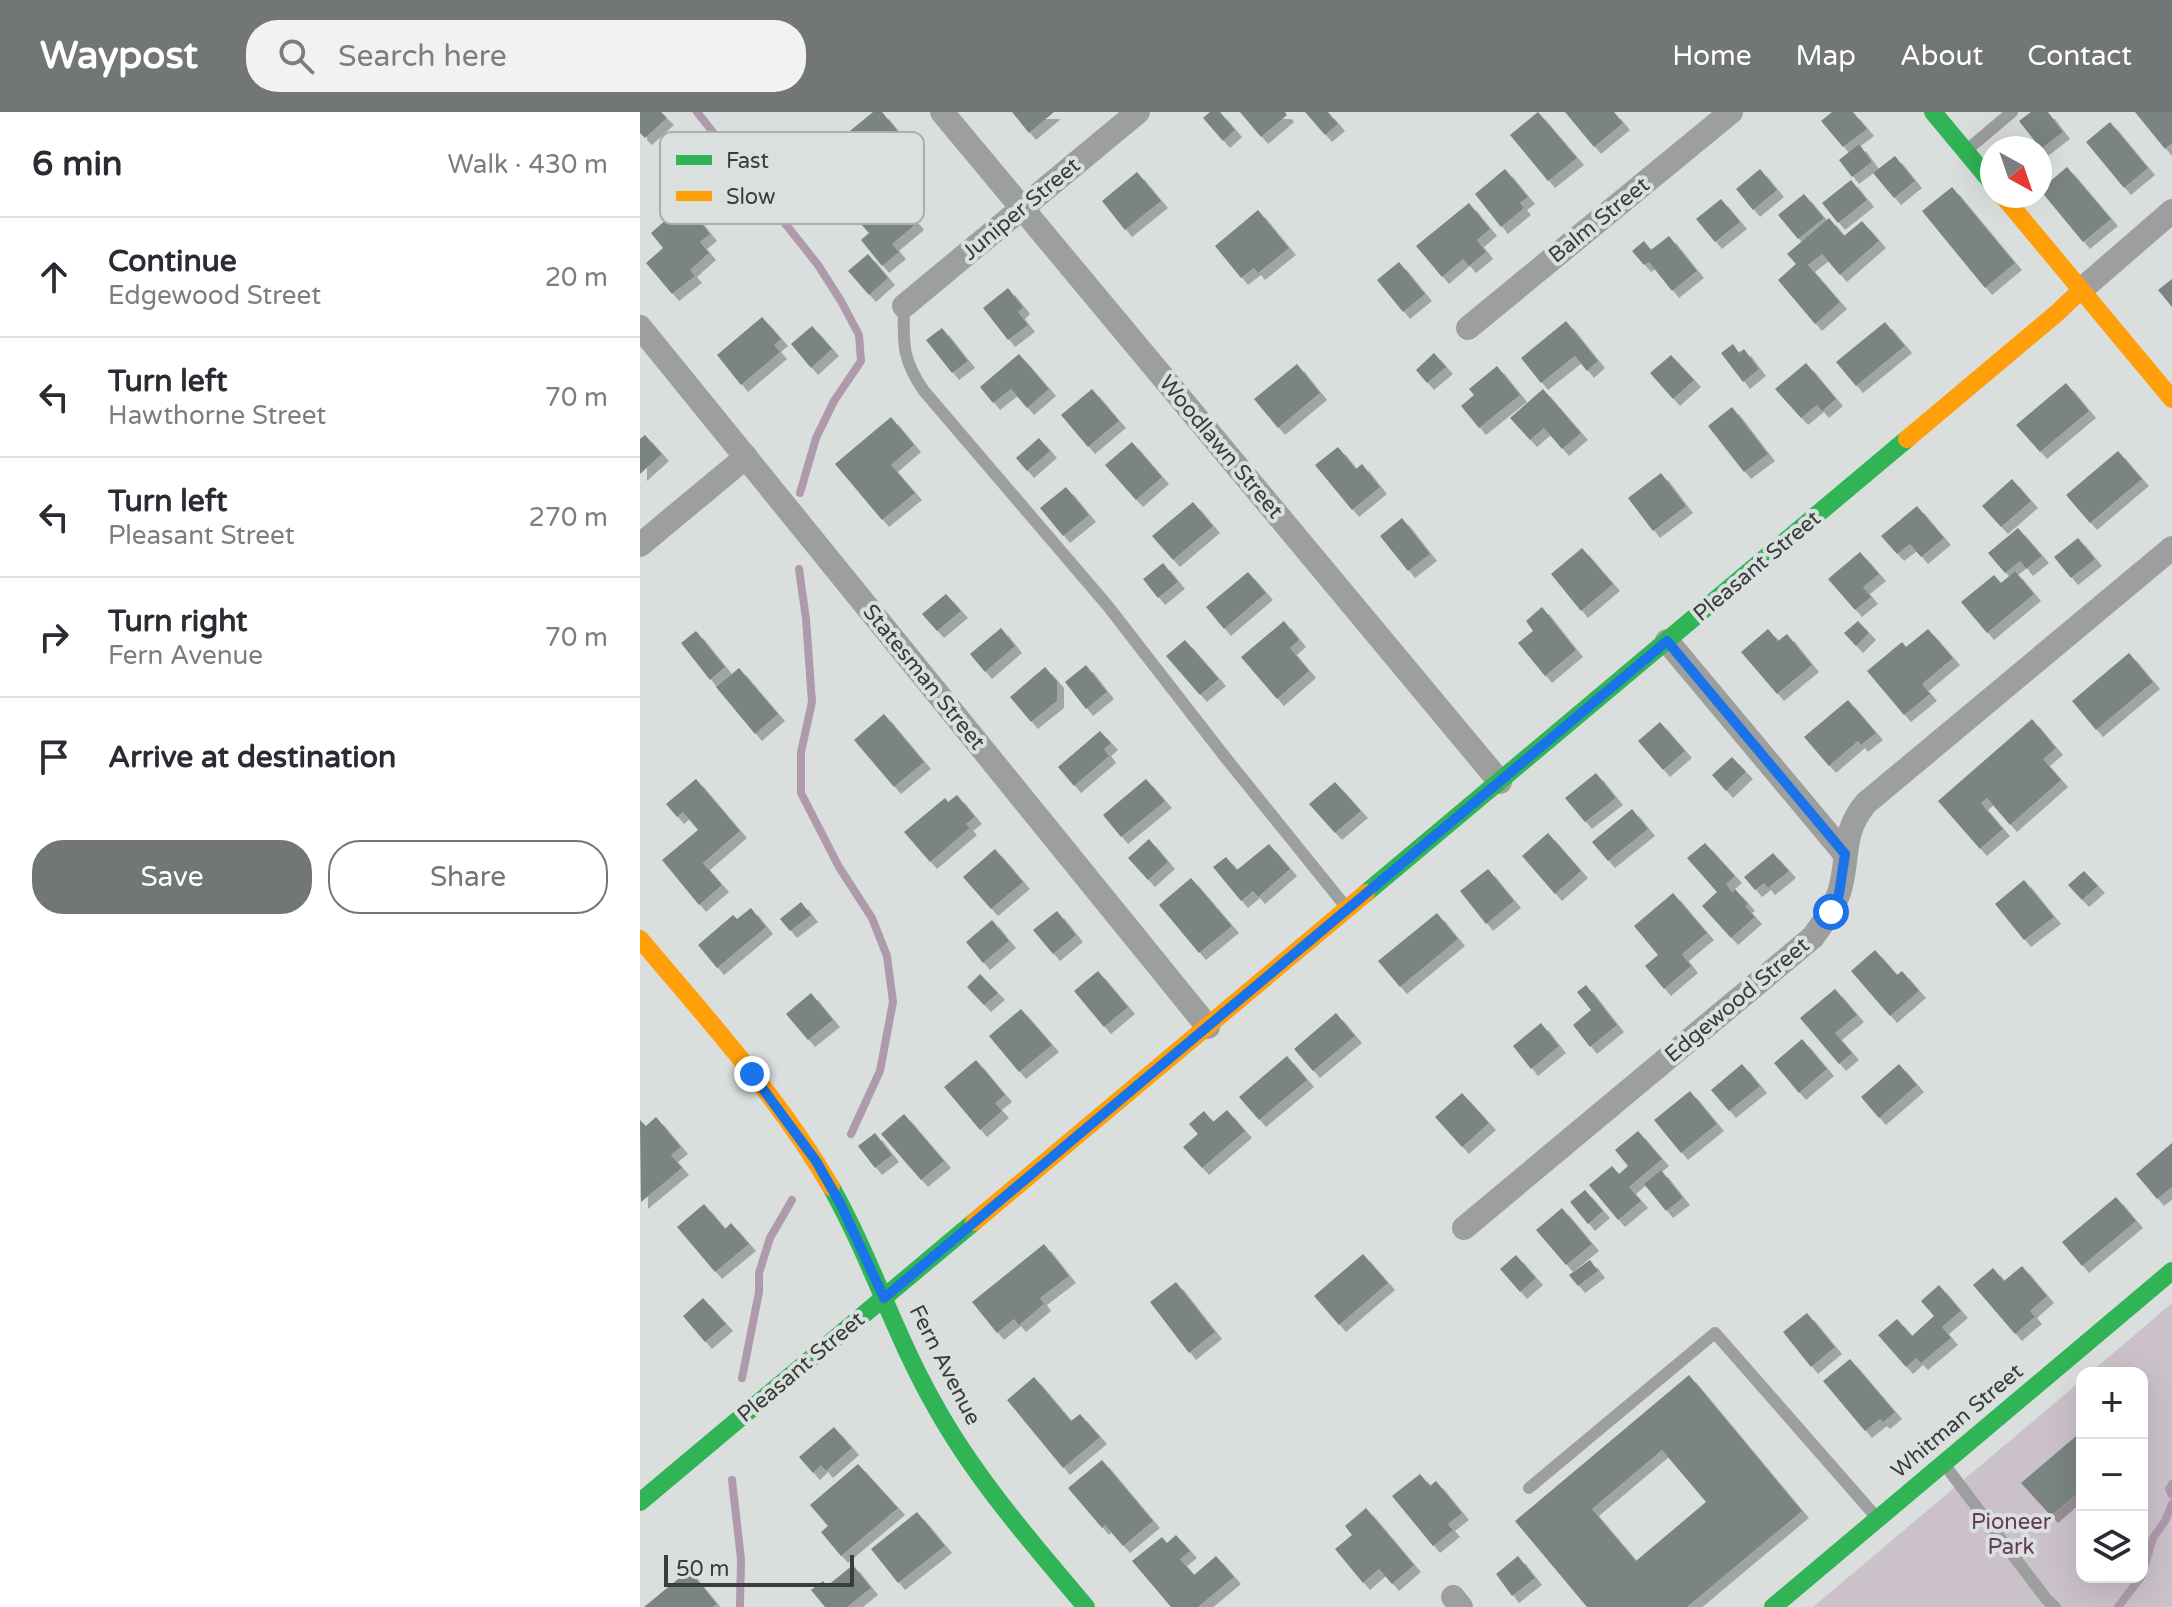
<!DOCTYPE html>
<meta charset="utf-8">
<style>
body{margin:0;font-family:"Varela Round",sans-serif;background:#f2f2f3;color:#2b2b33}
.controls{position:absolute;right:24px;bottom:24px;display:grid;overflow:hidden;border-radius:16px;box-shadow:0 8px 32px #0002}
.controls button{width:72px;height:72px;display:grid;place-items:center;padding:0;border:0;border-bottom:2px solid #e1e1e2;background:#fff;color:#2b2b33;font:40px sans-serif}
.compass{position:absolute;left:1340px;top:24px;width:72px;height:72px;border-radius:50%;background:#fff;box-shadow:0 8px 32px #0002;rotate:140deg}
.scale{position:absolute;left:24px;bottom:20px;width:190px;box-sizing:border-box;padding-left:8px;border:4px solid #3a3d3c;border-top:0;font-size:22px;line-height:28px;white-space:nowrap;color:#3a3d3c;-webkit-text-stroke:6px #d9e0de;paint-order:stroke}
.stop{position:absolute;width:24px;height:24px;margin:-18px;border:6px solid #1a73e8;border-radius:50%;background:#fff}
.stop.end{background:#1a73e8;border-color:#fff;box-shadow:0 2px 8px #0008}
.list{margin:0;padding:0;list-style:none}
h2{display:flex;justify-content:space-between;align-items:center;height:104px;margin:0;padding:0 32px;font-size:34px}
h2 small{font-size:26px;font-weight:400;color:#7c7c81}
.list li{display:grid;grid-template-columns:52px 1fr auto;gap:24px;align-items:center;box-sizing:border-box;height:120px;padding:0 32px;border-top:2px solid #e1e1e2}
.list b{display:block;font-size:30px;white-space:nowrap}
.list p{margin:0;font-size:26px;white-space:nowrap;color:#7c7c81}
.list em{font-size:26px;font-style:normal;color:#7c7c81}
.actions{display:flex;gap:16px;padding:24px 32px}
.actions a{flex:1;padding:18px 0;border:2px solid #727674;border-radius:32px;text-align:center;font-size:28px;color:#727674}
.actions .main{background:#727674;color:#fff}
.icon{flex:none;width:44px;height:44px;fill:none;stroke:currentColor;stroke-width:2;stroke-linecap:round;stroke-linejoin:round}
.map{position:relative;flex:none;width:1532px;height:1495px;overflow:hidden}
header{display:flex;align-items:center;gap:48px;box-sizing:border-box;height:112px;padding:0 40px;background:#727674;color:#fff}
header strong{font-size:38px}
nav{display:flex;gap:44px;margin-inline-start:auto;font-size:28px}
.search{width:560px;height:72px;background:#f2f2f3;display:flex;align-items:center;gap:20px;box-sizing:border-box;padding:0 28px;border-radius:32px;color:#7c7c81;font-size:30px}
main{display:flex}
aside{flex:1;background:#fff}
.map>svg:first-child{display:block}
.green{fill:#cbc1ca}
.lines{fill:none;stroke-linecap:round;stroke-linejoin:round}
.stream{stroke:#ae9aab;stroke-width:8}
.building{fill:#7a8481;fill-rule:evenodd;filter:url(#shadow)}
.lane{stroke:#9d9e9e;stroke-width:12}
.street{stroke:#9d9e9e;stroke-width:24}
.fast{stroke:#30b455;stroke-width:18}
.slow{stroke:#ff9f0a;stroke-width:18}
.route{stroke:#1a73e8;stroke-width:10}
.labels{text-anchor:middle;dominant-baseline:central;stroke-width:8;stroke-linejoin:round;paint-order:stroke}
.street-label{font-size:22px;fill:#3a3d3c;stroke:#d9e0de}
.park-label{font-size:22px;fill:#65395e;stroke:#d9e0de}
.key{fill:#d9e0de;stroke:#a9afad;stroke-width:2}
.key-label{font-size:22px;fill:#3a3d3c}
</style>
<header>
<strong>Waypost</strong>
<div class="search"><svg class="icon" aria-label="search" viewBox="0 0 24 24"><circle cx="10" cy="10" r="6"/><path d="M15 15l6 6"/></svg>Search here</div>
<nav><a>Home</a><a>Map</a><a>About</a><a>Contact</a></nav>
</header>
<main>
<aside>
<h2>6 min<small>Walk · 430 m</small></h2>
<ul class="list">
<li><svg class="icon" aria-label="ahead" viewBox="0 0 24 24"><path d="M12 20V5M6 11l6-6 6 6"/></svg><div><b>Continue</b><p>Edgewood Street</p></div><em>20 m</em></li>
<li><svg class="icon" aria-label="left" viewBox="0 0 24 24"><path d="M17 20v-9H6M10 6l-5 5 5 5"/></svg><div><b>Turn left</b><p>Hawthorne Street</p></div><em>70 m</em></li>
<li><svg class="icon" aria-label="left" viewBox="0 0 24 24"><path d="M17 20v-9H6M10 6l-5 5 5 5"/></svg><div><b>Turn left</b><p>Pleasant Street</p></div><em>270 m</em></li>
<li><svg class="icon" aria-label="right" viewBox="0 0 24 24"><path d="M7 20v-9h11M14 6l5 5-5 5"/></svg><div><b>Turn right</b><p>Fern Avenue</p></div><em>70 m</em></li>
<li><svg class="icon" aria-label="arrive" viewBox="0 0 24 24"><path d="M6 21V4h12l-3 4 3 4H6"/></svg><div><b>Arrive at destination</b></div></li>
</ul>
<div class="actions"><a class="main">Save</a><a>Share</a></div>
</aside>
<div class="map">
<svg width="1532" height="1495" viewBox="0 0 1532 1495">
<defs>
<filter id="shadow"><feDropShadow dx="7" dy="7" stdDeviation="0" flood-color="#0004"/></filter>
</defs>
<rect width="100%" height="100%" fill="#dadfdd"/>
<path class="green" d="M1532 1191V1495H1173L1442 1268V1465H1502V1261H1450Z"/>
<g class="lines">
<g class="stream">
<path d="M57 0 178 153 201 189 219 223 221 249 194 289 176 326 160 381"/>
<path d="M159 457 166 507 172 590 161 640V681L199 755 232 806 247 844 253 890 240 959 211 1022"/>
<path d="M102 1266 119 1180V1161L130 1126 152 1088"/>
<path d="M92 1368 101 1447 100 1495"/>
<path d="M1532 1372 1529 1377 1532 1383"/>
<path d="M1502 1463 1513 1426 1525 1409 1532 1392"/>
<path d="M1478 1495 1501 1465"/>
</g>
</g>
<g class="building">
<path d="M0 0H21L27 6 5 26 0 21Z"/>
<path d="M233 0H242L260 22 210 64 188 37Z"/>
<path d="M372 0H414L389 21Z"/>
<path d="M570 0H580L595 18 583 29 563 6Z"/>
<path d="M600 0H645L647 3 621 25Z"/>
<path d="M665 0H688L698 12 685 23Z"/>
<path d="M898 0 937 46 908 69 870 23Z"/>
<path d="M925 0H974L983 11 954 35Z"/>
<path d="M1192 0H1213L1227 17 1203 35 1181 9Z"/>
<path d="M1391 0H1408L1423 20 1401 37 1379 9Z"/>
<path d="M1495 0H1532V31L1525 37Z"/>
<path d="M1470 10 1508 56 1484 76 1446 30Z"/>
<path d="M1219 32 1232 50 1212 65 1199 48Z"/>
<path d="M1255 44 1275 69 1254 86 1233 61Z"/>
<path d="M1427 55 1471 107 1443 130 1400 78Z"/>
<path d="M865 57 888 85 880 91 884 96 861 115 835 82Z"/>
<path d="M1120 57 1137 78 1113 98 1096 77Z"/>
<path d="M497 60 521 89 485 118 462 89Z"/>
<path d="M1211 68 1227 88 1198 111 1182 91Z"/>
<path d="M1312 75 1375 151 1345 176 1282 99Z"/>
<path d="M253 82 277 111 252 132 259 140 242 154 221 128 229 121 219 110Z"/>
<path d="M1164 82 1184 106 1158 127 1138 103Z"/>
<path d="M1081 87 1100 110 1075 130 1056 107Z"/>
<path d="M829 91 850 117 837 128 846 140 829 154 823 147 802 165 776 134Z"/>
<path d="M618 98 649 136 618 161 614 156 601 166 575 134Z"/>
<path d="M35 100 45 112 55 103 70 122 60 130 69 141 50 158 55 164 32 182 6 151 23 136 11 121Z"/>
<path d="M1189 106 1204 124 1222 109 1239 129 1200 163 1182 142 1168 153 1200 190 1175 212 1138 168 1156 152 1147 142Z"/>
<path d="M1029 124 1057 159 1032 179 1009 150 1004 153 992 139 1004 129 1011 138Z"/>
<path d="M228 142 248 166 229 183 208 159Z"/>
<path d="M759 150 785 182 763 200 737 168Z"/>
<path d="M1532 167V195L1518 178Z"/>
<path d="M368 176 383 195 378 200 388 213 368 228 343 196Z"/>
<path d="M122 205 141 227 134 233 140 240 101 273 77 243Z"/>
<path d="M926 209 958 249 947 259 935 244 901 271 881 246Z"/>
<path d="M1245 210 1265 234 1216 274 1196 250Z"/>
<path d="M172 214 192 237 171 256 151 232Z"/>
<path d="M302 216 328 249 312 261 286 228Z"/>
<path d="M1093 232 1099 241 1104 237 1119 257 1103 270 1081 241Z"/>
<path d="M794 241 806 255 787 271 776 258Z"/>
<path d="M379 242 409 277 387 296 371 277 353 291 340 275Z"/>
<path d="M1031 243 1054 268 1033 287 1010 261Z"/>
<path d="M1166 251 1196 287 1182 299 1177 293 1161 306 1135 277Z"/>
<path d="M657 252 680 281 638 316 614 287Z"/>
<path d="M857 254 880 283 839 316 821 294 834 283 829 277Z"/>
<path d="M1426 271 1449 299 1400 340 1376 313Z"/>
<path d="M452 277 479 309 448 335 421 303Z"/>
<path d="M903 277 941 321 922 337 904 316 890 328 870 306Z"/>
<path d="M1092 295 1128 342 1104 360 1068 314Z"/>
<path d="M251 305 274 333 251 353 275 381 242 408 195 352Z"/>
<path d="M5 323 22 342 0 362V327Z"/>
<path d="M399 326 410 339 387 359 376 346Z"/>
<path d="M492 330 522 365 496 388 465 353Z"/>
<path d="M698 335 716 357 722 352 740 375 712 398 675 353Z"/>
<path d="M1478 339 1502 367 1450 411 1426 383Z"/>
<path d="M1021 361 1046 394 1013 419 988 386Z"/>
<path d="M1372 367 1391 389 1361 415 1342 394Z"/>
<path d="M426 375 449 403 423 424 400 396Z"/>
<path d="M553 390 573 414 533 448 512 424Z"/>
<path d="M1277 394 1304 426 1281 445 1270 432 1257 442 1241 424Z"/>
<path d="M762 406 790 442 768 459 740 424Z"/>
<path d="M1378 416 1402 444 1386 457 1380 449 1365 461 1348 441Z"/>
<path d="M1438 426 1455 447 1431 466 1414 445Z"/>
<path d="M942 436 973 472 941 499 911 462Z"/>
<path d="M1220 440 1239 462 1223 475 1231 485 1215 498 1188 467Z"/>
<path d="M523 451 538 470 518 486 503 467Z"/>
<path d="M1375 459 1394 482 1347 521 1321 490 1354 463 1361 471Z"/>
<path d="M608 460 626 481 584 517 566 495Z"/>
<path d="M306 482 321 499 297 519 282 502Z"/>
<path d="M902 495 936 538 905 564 878 531 893 519 886 509Z"/>
<path d="M644 509 659 528 650 536 669 559 637 587 601 545Z"/>
<path d="M1218 509 1229 521 1216 534 1204 521Z"/>
<path d="M361 516 375 534 345 560 330 542Z"/>
<path d="M1128 517 1138 529 1147 522 1172 553 1137 582 1101 540Z"/>
<path d="M1288 517 1313 546 1282 572 1290 582 1264 603 1227 559 1262 530 1266 535Z"/>
<path d="M56 519 85 555 70 568 41 531Z"/>
<path d="M545 528 579 567 560 583 526 544Z"/>
<path d="M1489 541 1513 570 1456 618 1432 589Z"/>
<path d="M446 553 467 580 446 597 425 570Z"/>
<path d="M405 555 417 569V589L391 610 370 585Z"/>
<path d="M99 556 138 602 115 622 76 575Z"/>
<path d="M1208 588 1236 621 1221 633 1218 629 1189 654 1164 625Z"/>
<path d="M244 602 284 650 254 675 214 628Z"/>
<path d="M1392 607 1416 636 1403 647 1421 668 1370 713 1347 686 1341 691 1363 717 1340 737 1298 689Z"/>
<path d="M1020 610 1045 639 1023 658 998 629Z"/>
<path d="M460 619 471 631 464 637 469 644 434 674 418 655Z"/>
<path d="M1092 645 1106 660 1086 679 1072 663Z"/>
<path d="M956 661 976 686 945 710 925 686Z"/>
<path d="M56 667 100 719 63 751 82 773 59 793 22 748 58 718 43 700 37 705 26 692Z"/>
<path d="M506 667 525 689 481 725 463 703Z"/>
<path d="M695 670 721 699 695 721 669 692Z"/>
<path d="M317 683 335 705 326 712 330 716 290 750 264 720 305 686 308 690Z"/>
<path d="M992 697 1008 717 968 749 952 730Z"/>
<path d="M908 721 941 759 915 782 882 744Z"/>
<path d="M509 727 528 750 508 768 488 746Z"/>
<path d="M1065 731 1095 764 1086 772 1092 780 1095 777 1108 792 1105 794 1115 805 1091 826 1062 794 1077 780 1047 746Z"/>
<path d="M629 732 650 757 618 785 613 779 601 789 573 755 586 745 597 758Z"/>
<path d="M355 737 383 770 351 797 323 765Z"/>
<path d="M1133 741 1149 759 1128 776 1124 771 1115 778 1104 765Z"/>
<path d="M848 757 874 789 846 812 820 779Z"/>
<path d="M1444 759 1458 774 1442 788 1428 773Z"/>
<path d="M551 766 592 814 559 841 519 793Z"/>
<path d="M1384 768 1414 805 1384 828 1355 792Z"/>
<path d="M1033 781 1067 821 1042 842 1051 854 1024 877 1005 854 1018 843 994 814Z"/>
<path d="M161 790 171 803 150 819 140 807Z"/>
<path d="M111 796 126 815 77 856 58 833 93 803 97 807Z"/>
<path d="M417 799 436 823 413 842 393 818Z"/>
<path d="M797 801 818 827 760 875 738 849Z"/>
<path d="M352 808 369 829 343 851 326 830Z"/>
<path d="M1235 838 1257 863 1262 859 1279 879 1250 904 1211 859Z"/>
<path d="M458 859 488 895 464 915 434 879Z"/>
<path d="M340 862 358 881 344 893 327 875Z"/>
<path d="M946 873 977 913 950 935 933 913 951 898 937 880Z"/>
<path d="M1195 877 1217 903 1195 921 1212 941 1199 952 1160 906Z"/>
<path d="M171 881 193 908 168 928 146 902Z"/>
<path d="M381 897 412 933 379 960 349 924Z"/>
<path d="M696 901 715 924 673 959 654 937Z"/>
<path d="M901 911 919 934 891 957 873 934Z"/>
<path d="M1162 927 1187 957 1159 981 1134 951Z"/>
<path d="M647 944 667 968 619 1008 599 985Z"/>
<path d="M336 948 365 983 355 991 362 999 340 1018 304 975Z"/>
<path d="M1102 952 1120 974 1089 999 1071 978Z"/>
<path d="M1259 952 1277 973 1239 1006 1221 985Z"/>
<path d="M1050 979 1077 1012 1041 1041 1014 1008Z"/>
<path d="M822 981 849 1011 822 1035 795 1005Z"/>
<path d="M587 998 605 1019 562 1056 543 1035 558 1022 549 1012 564 999 573 1010Z"/>
<path d="M264 1002 304 1049 281 1068 241 1022Z"/>
<path d="M16 1005 41 1035 31 1043 42 1056 1 1090 0 1008 6 1014Z"/>
<path d="M998 1019 1022 1047 989 1075 1001 1089 978 1108 949 1073 972 1054 979 1062 988 1054 975 1038Z"/>
<path d="M235 1021 252 1043 235 1056 218 1034Z"/>
<path d="M1532 1031V1075L1517 1087 1496 1062Z"/>
<path d="M1021 1058 1043 1086 1026 1099 1004 1072Z"/>
<path d="M945 1078 963 1099 948 1112 930 1090Z"/>
<path d="M1476 1085 1496 1109 1442 1154 1422 1130Z"/>
<path d="M64 1092 85 1117 91 1111 109 1132 75 1160 37 1115Z"/>
<path d="M922 1096 952 1132 926 1153 896 1118Z"/>
<path d="M404 1132 429 1164 400 1186 404 1192 379 1213 374 1207 357 1221 332 1190Z"/>
<path d="M723 1142 748 1171 699 1213 674 1184Z"/>
<path d="M876 1143 896 1166 880 1180 860 1157Z"/>
<path d="M950 1148 958 1159 938 1174 929 1163Z"/>
<path d="M1382 1154 1407 1184 1390 1199 1395 1205 1375 1222 1333 1173 1353 1156 1364 1169Z"/>
<path d="M536 1170 575 1220 549 1241 510 1190Z"/>
<path d="M1299 1173 1321 1199 1302 1215 1311 1226 1281 1251 1276 1246 1266 1255 1238 1223 1257 1207 1272 1224 1294 1204 1281 1189Z"/>
<path d="M63 1186 86 1212 65 1230 43 1204Z"/>
<path d="M1167 1201 1195 1235 1171 1255 1143 1220Z"/>
<path d="M1210 1247 1255 1300 1243 1310 1240 1307 1225 1319 1183 1269Z"/>
<path d="M1049 1263 1162 1399 1047 1495H947L875 1409ZM1022 1338 1066 1390 996 1449 952 1397Z"/>
<path d="M394 1265 431 1309 440 1302 460 1325 423 1356 367 1288Z"/>
<path d="M194 1315 212 1336 186 1359 181 1353 173 1361 159 1345Z"/>
<path d="M1442 1319V1377L1411 1404 1381 1371Z"/>
<path d="M462 1348 513 1409 483 1434 465 1413 462 1416 428 1376Z"/>
<path d="M218 1352 258 1396 201 1444 181 1420 188 1414 170 1393Z"/>
<path d="M780 1362 790 1374 796 1369 822 1401 808 1412 813 1418 793 1434 752 1384Z"/>
<path d="M726 1396 774 1453 752 1472 739 1457 723 1471 695 1437 712 1423 705 1414Z"/>
<path d="M277 1400 305 1434 258 1471 231 1437Z"/>
<path d="M536 1423 550 1439 540 1447 554 1463 576 1444 594 1465 558 1495H531L492 1449 522 1425 527 1431Z"/>
<path d="M878 1444 895 1466 872 1484 856 1462Z"/>
<path d="M213 1453 231 1476 207 1495H185L171 1478 183 1469 187 1474Z"/>
<path d="M49 1458 77 1492 73 1495H4Z"/>
</g>
<g class="lines">
<g class="lane">
<path d="M1328 37 1372 0"/>
<path d="M264 194C263 231 262 248 284 279L467 493 585 645 706 795"/>
<path d="M1304 1352 1407 1488 1415 1495"/>
<path d="M889 1376 1075 1221 1238 1407"/>
</g>
<g class="street">
<path d="M302 0 860 670"/>
<path d="M1441 178 1532 99"/>
<path d="M264 194 498 0"/>
<path d="M0 215 568 915"/>
<path d="M828 216 1091 0"/>
<path d="M0 433 106 345"/>
<path d="M1027 529 1205 742"/>
<path d="M824 1116 1173 825C1183 811 1193 798 1199 781 1210 746 1200 722 1226 691L1532 436"/>
<path d="M813 1485 821 1495"/>
</g>
<g class="fast">
<path d="M1293 0 1352 71"/>
<path d="M726 781 1267 327"/>
<path d="M191 1075C230 1144 254 1221 293 1290 334 1365 391 1430 446 1495"/>
<path d="M0 1390 334 1110"/>
<path d="M1133 1495 1532 1159"/>
</g>
<g class="slow">
<path d="M1363 84 1532 287"/>
<path d="M1267 327 1417 201 1441 178"/>
<path d="M0 827C67 907 138 984 191 1075"/>
<path d="M334 1110 726 781"/>
</g>
</g>
<g class="lines">
<path class="route" d="M112 962 176 1049 200 1091 244 1186 1027 529 1205 742 1199 782 1191 800"/>
</g>
<g class="labels">
<g class="street-label">
<text transform="translate(381 97) rotate(-40)">Juniper Street</text>
<text transform="translate(959 108) rotate(-39)">Balm Street</text>
<text transform="translate(581 335) rotate(50)">Woodlawn Street</text>
<text transform="translate(1117 454) rotate(-40)">Pleasant Street</text>
<text transform="translate(284 565) rotate(51)">Statesman Street</text>
<text transform="translate(1097 888) rotate(-40)">Edgewood Street</text>
<text transform="translate(305 1253) rotate(63)">Fern Avenue</text>
<text transform="translate(161 1255) rotate(-40)">Pleasant Street</text>
<text transform="translate(1317 1309) rotate(-40)">Whitman Street</text>
</g>
<g class="park-label">
<text x="1371" y="1410">Pioneer<tspan x="1371" dy="25">Park</tspan></text>
</g>
</g>
<rect x="20" y="20" width="264" height="92" rx="12" class="key"/>
<rect x="36" y="43" width="36" height="10" fill="#30b455"/>
<rect x="36" y="79" width="36" height="10" fill="#ff9f0a"/>
<g class="key-label">
<text x="86" y="56">Fast</text>
<text x="86" y="92">Slow</text>
</g>
</svg>
<div class="controls">
<button>+</button>
<button>−</button>
<button><svg class="icon" aria-label="layers" viewBox="0 0 24 24"><path d="M12 4l9 5-9 5-9-5zM3 14l9 5 9-5"/></svg></button>
</div>
<svg class="compass" viewBox="-18 -18 36 36"><path d="M0-13l5 13h-10z" fill="#e53935"/><path d="M0 13l5-13h-10z" fill="#7c7c81"/></svg>
<div class="scale">50 m</div>
<div class="stop" style="left:1191px;top:800px"></div>
<div class="stop end" style="left:112px;top:962px"></div>
</div>
</main>
